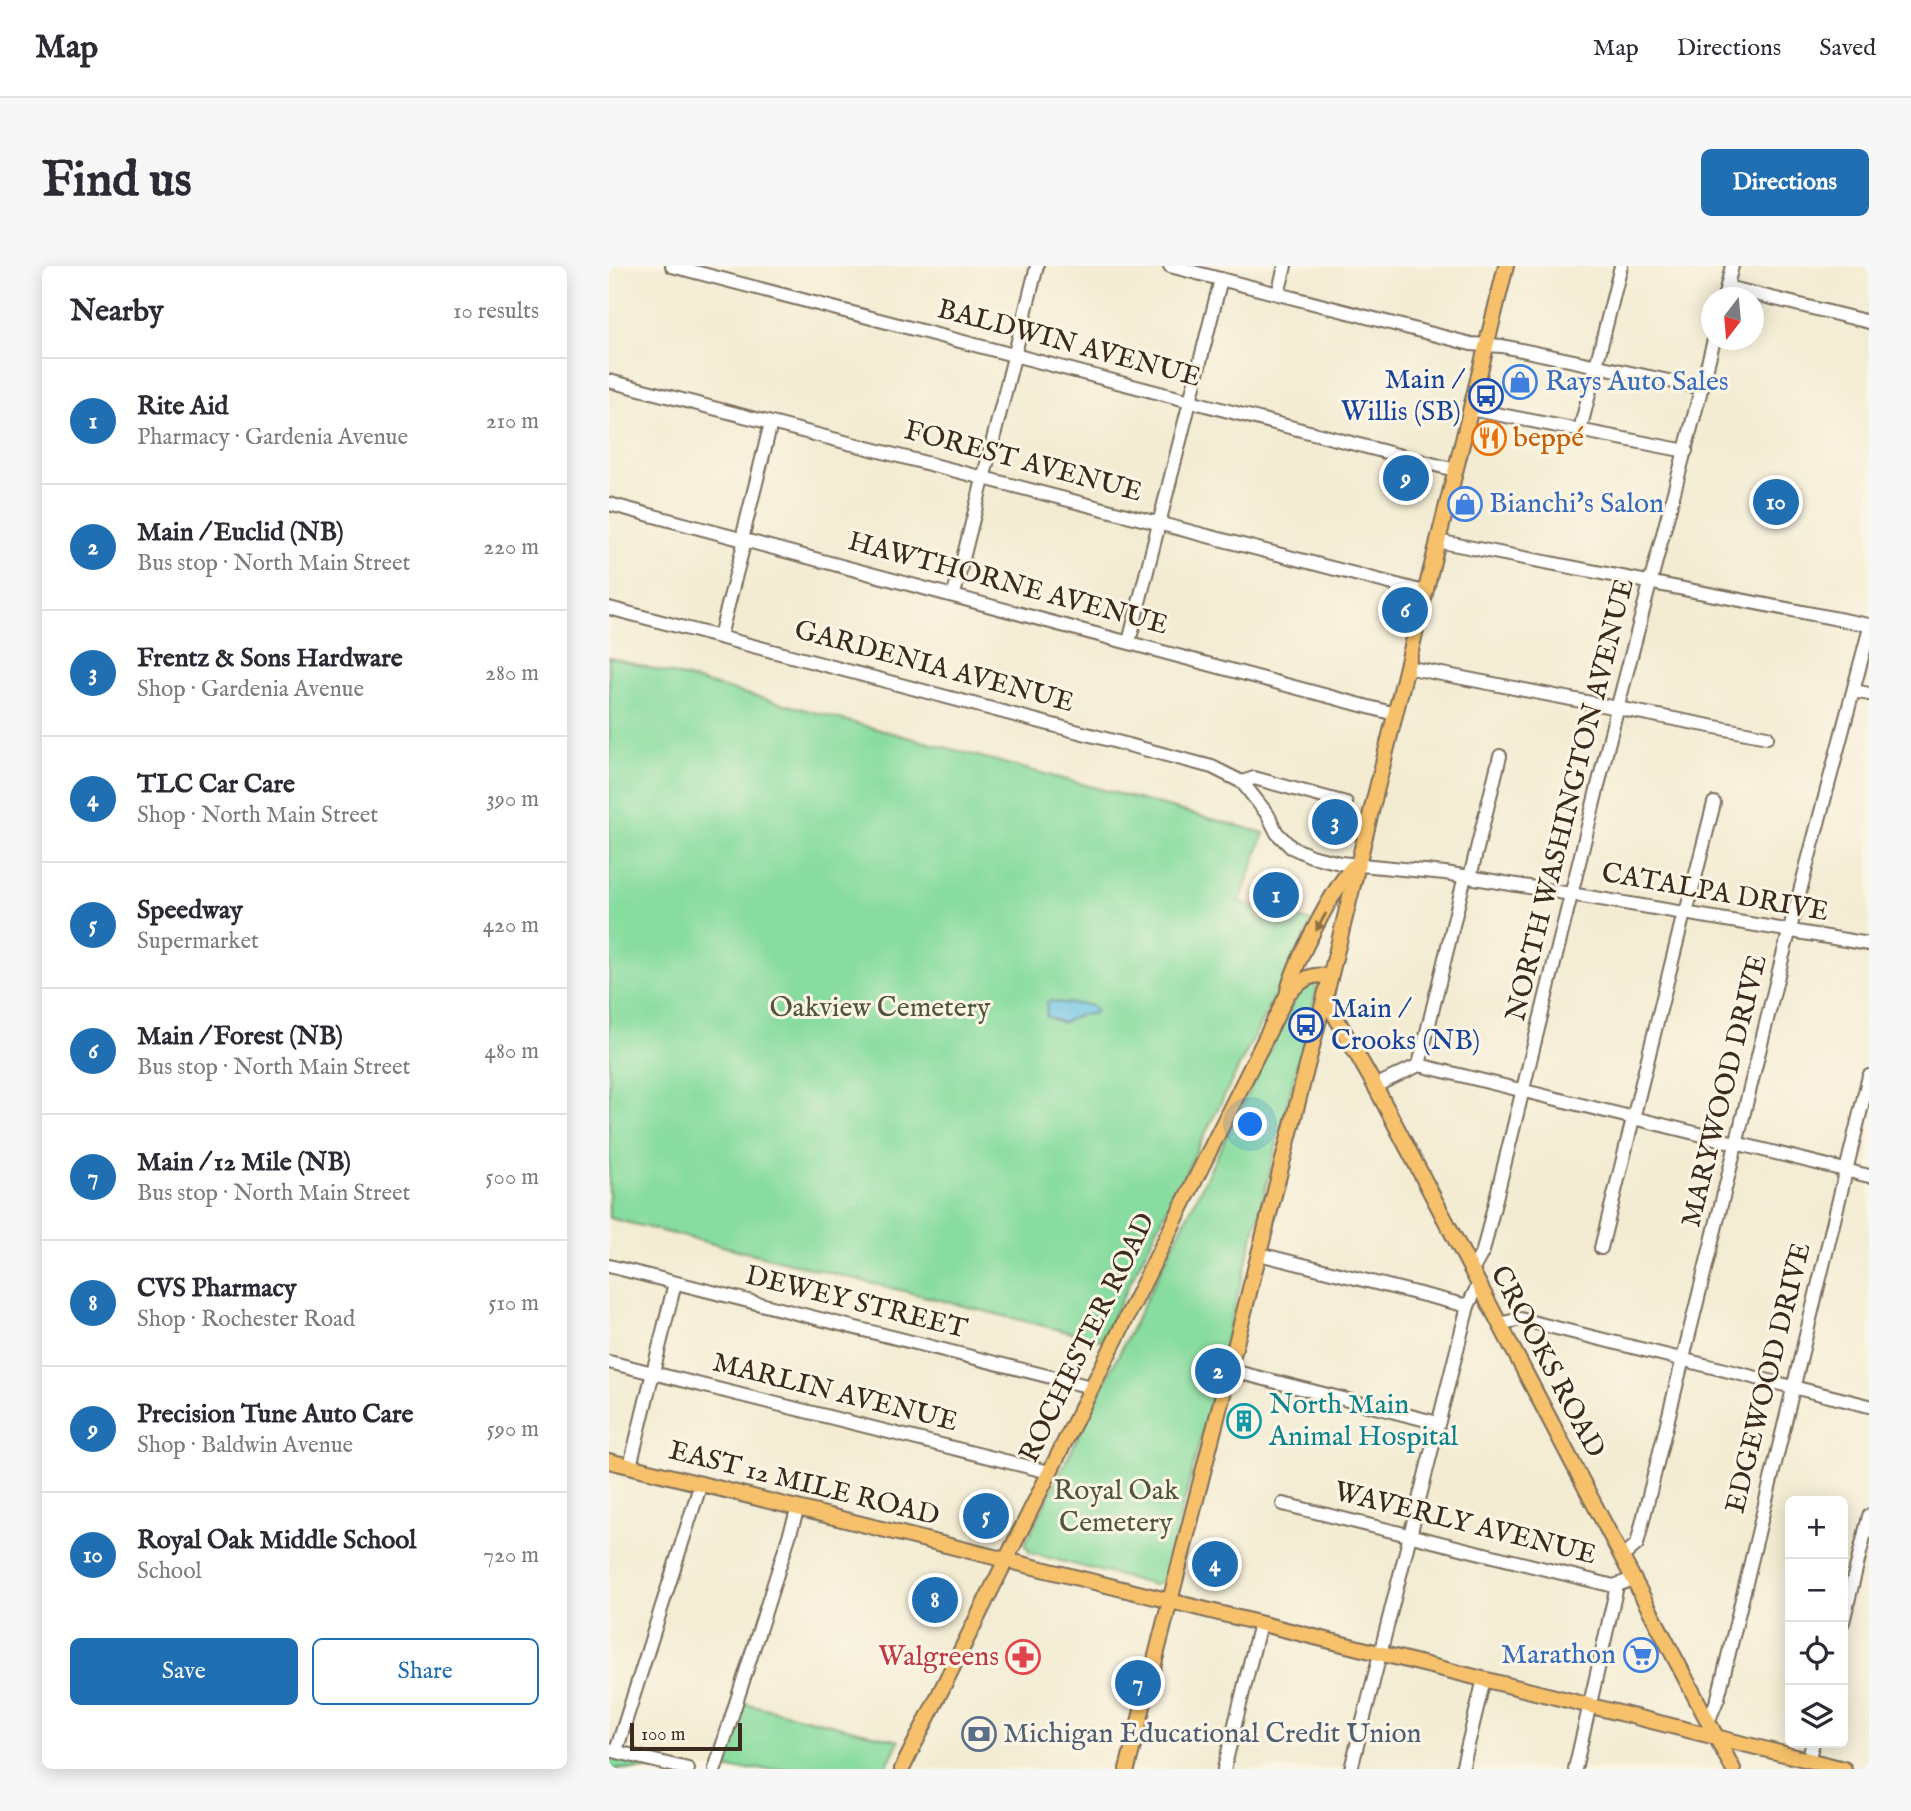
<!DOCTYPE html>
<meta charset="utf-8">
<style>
body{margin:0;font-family:"IM FELL English",serif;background:#f7f7f7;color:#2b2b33}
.controls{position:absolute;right:21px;bottom:21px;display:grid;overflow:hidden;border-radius:10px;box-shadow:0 4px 18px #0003}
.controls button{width:63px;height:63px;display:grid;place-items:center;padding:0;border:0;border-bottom:2px solid #e1e1e2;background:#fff;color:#2b2b33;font:35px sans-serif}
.compass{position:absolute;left:1092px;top:21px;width:63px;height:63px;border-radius:50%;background:#fff;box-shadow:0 4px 18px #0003;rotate:196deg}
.scale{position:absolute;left:21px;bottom:18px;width:112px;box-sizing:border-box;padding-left:7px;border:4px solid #3b2a1e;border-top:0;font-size:19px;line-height:24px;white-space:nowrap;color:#3b2a1e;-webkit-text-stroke:5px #fcf5e5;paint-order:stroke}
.you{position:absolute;left:642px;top:859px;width:24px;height:24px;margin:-18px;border:5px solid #fff;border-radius:50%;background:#1a73e8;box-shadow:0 0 0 10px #1a73e833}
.badge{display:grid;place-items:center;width:46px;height:46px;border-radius:50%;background:#1f6fb2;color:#fff;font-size:23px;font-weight:700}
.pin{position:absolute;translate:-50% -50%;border:4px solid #fff;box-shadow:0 2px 7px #0006}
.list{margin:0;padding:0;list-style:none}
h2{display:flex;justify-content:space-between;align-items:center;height:91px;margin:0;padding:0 28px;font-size:30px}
h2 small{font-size:23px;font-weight:400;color:#7c7c81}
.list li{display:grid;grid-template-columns:46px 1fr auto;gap:21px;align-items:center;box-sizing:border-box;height:126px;padding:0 28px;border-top:2px solid #e1e1e2}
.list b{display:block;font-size:26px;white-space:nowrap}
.list p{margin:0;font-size:23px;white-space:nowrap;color:#7c7c81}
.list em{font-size:23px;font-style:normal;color:#7c7c81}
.actions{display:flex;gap:14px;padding:21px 28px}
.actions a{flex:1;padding:16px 0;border:2px solid #1f6fb2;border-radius:10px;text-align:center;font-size:24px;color:#1f6fb2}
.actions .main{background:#1f6fb2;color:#fff}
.icon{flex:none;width:38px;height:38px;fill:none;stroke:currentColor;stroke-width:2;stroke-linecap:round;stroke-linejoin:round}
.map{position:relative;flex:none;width:1260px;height:1503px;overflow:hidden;border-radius:10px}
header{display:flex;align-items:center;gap:42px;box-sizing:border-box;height:98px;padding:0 35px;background:#fff;border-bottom:2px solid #e1e1e2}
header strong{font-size:33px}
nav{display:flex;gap:38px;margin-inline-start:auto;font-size:24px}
.intro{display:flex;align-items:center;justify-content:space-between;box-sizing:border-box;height:168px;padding:0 42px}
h1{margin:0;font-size:49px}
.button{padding:18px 32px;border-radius:10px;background:#1f6fb2;color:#fff;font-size:24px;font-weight:700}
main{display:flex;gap:42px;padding:0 42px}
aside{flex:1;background:#fff;border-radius:10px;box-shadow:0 4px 18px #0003}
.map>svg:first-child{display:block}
.green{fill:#87dc9f;stroke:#61835e;stroke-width:2}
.water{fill:#6ac3e8;stroke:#527683;stroke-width:2}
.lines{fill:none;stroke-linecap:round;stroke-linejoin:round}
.minor-casing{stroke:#7b6e5d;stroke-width:16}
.major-casing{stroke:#7b6e5d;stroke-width:18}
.minor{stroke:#fff;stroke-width:12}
.major{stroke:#f6c16b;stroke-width:14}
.oneway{fill:#8f6e41}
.labels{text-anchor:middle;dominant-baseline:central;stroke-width:6;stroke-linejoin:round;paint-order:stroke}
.street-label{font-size:28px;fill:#3b2a1e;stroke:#fcf5e5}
.transit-label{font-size:28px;fill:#164399;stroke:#fcf5e5;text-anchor:end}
.shop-label{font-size:28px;fill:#366cbe;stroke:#fcf5e5;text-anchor:start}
.food-label{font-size:28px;fill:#c56008;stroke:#fcf5e5;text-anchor:start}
.park-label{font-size:28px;fill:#4e563e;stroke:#fcf5e5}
.culture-label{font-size:28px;fill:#0d838f;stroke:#fcf5e5;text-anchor:start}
.health-label{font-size:28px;fill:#be3a42;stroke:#fcf5e5;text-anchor:end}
.service-label{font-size:28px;fill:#4e5e75;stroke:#fcf5e5;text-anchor:start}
</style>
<header>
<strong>Map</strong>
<nav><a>Map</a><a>Directions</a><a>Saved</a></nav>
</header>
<div class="intro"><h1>Find us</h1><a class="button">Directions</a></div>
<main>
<aside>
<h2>Nearby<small>10 results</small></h2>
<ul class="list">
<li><span class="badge">1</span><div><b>Rite Aid</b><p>Pharmacy · Gardenia Avenue</p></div><em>210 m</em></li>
<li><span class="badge">2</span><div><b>Main / Euclid (NB)</b><p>Bus stop · North Main Street</p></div><em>220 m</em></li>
<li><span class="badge">3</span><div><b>Frentz &amp; Sons Hardware</b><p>Shop · Gardenia Avenue</p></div><em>280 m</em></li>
<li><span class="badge">4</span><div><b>TLC Car Care</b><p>Shop · North Main Street</p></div><em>390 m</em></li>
<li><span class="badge">5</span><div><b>Speedway</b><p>Supermarket</p></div><em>420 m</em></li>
<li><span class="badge">6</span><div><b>Main / Forest (NB)</b><p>Bus stop · North Main Street</p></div><em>480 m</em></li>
<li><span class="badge">7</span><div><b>Main / 12 Mile (NB)</b><p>Bus stop · North Main Street</p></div><em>500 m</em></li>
<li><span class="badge">8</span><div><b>CVS Pharmacy</b><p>Shop · Rochester Road</p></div><em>510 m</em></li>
<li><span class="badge">9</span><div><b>Precision Tune Auto Care</b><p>Shop · Baldwin Avenue</p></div><em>590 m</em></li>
<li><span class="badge">10</span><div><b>Royal Oak Middle School</b><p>School</p></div><em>720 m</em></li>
</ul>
<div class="actions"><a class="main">Save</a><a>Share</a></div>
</aside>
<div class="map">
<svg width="1260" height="1503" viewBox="0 0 1260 1503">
<rect width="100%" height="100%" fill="#fcf5e5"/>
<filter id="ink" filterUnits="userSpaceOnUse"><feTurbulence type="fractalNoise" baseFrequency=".0143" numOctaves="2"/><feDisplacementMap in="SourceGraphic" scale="14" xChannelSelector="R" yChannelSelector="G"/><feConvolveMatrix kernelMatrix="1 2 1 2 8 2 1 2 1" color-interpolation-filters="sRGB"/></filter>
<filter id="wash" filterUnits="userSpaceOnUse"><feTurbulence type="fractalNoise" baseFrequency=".00686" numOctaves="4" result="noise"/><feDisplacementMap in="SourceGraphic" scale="28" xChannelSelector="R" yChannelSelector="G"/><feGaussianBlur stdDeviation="1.57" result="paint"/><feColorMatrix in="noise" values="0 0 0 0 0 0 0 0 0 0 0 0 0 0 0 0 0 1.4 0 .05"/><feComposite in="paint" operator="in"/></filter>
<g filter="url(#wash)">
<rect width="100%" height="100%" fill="#f3ecd3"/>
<g class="green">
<path d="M0 391 655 567 631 636 703 656 492 1074 0 952Z"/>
<path d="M703 716 708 723 555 1314 545 1319 421 1287 416 1278 688 728Z"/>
<path d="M135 1437 290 1475 276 1503H114Z"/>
<path d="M0 1487 65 1503H0Z"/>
</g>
<path class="water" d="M443 735C458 740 475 734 487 743L484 748 471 749 453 757 437 750 438 736Z"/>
</g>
<g filter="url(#ink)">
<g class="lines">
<g class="minor-casing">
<g id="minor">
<path d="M63 0 846 204"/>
<path d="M561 0 862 78 893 80 1093 122"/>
<path d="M1118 21 1260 56"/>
<path d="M669 28 676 0"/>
<path d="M1115 32 1123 0"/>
<path d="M0 115 815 326"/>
<path d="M861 143 1077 185"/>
<path d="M971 164 1012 0"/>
<path d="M0 238 786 448"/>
<path d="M133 273 162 157"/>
<path d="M828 275 1260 359"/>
<path d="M345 328 428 0"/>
<path d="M0 342 603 501 633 516 659 549 668 567 682 581 702 590 731 597 836 607 1260 678"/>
<path d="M111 370 136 274"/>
<path d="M520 376 612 13"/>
<path d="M797 401 1158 471"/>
<path d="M1245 425 1260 428"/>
<path d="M633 516 645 512 737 537"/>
<path d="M861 611 891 490"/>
<path d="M1077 647 1105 537"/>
<path d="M810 799 856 610"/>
<path d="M766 820 810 799 1260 910"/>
<path d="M992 982 1075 647"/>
<path d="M650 988 859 1040"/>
<path d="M0 1000 482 1121"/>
<path d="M863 1005 874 985 1006 451 1105 74"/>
<path d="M891 1058 911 1053 1260 1140"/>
<path d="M0 1096 440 1206"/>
<path d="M620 1104 829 1157"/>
<path d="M21 1200 66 1017"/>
<path d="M674 1238 1005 1320 1024 1313"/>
<path d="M1013 1291 1028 1278 1173 693 1260 365"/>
<path d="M1234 1356 1260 1250"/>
<path d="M1099 1456 1109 1432 1260 810"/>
<path d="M0 1484 79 1503"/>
<path d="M7 1485 92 1217"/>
<path d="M1199 1494 1204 1477"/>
<path d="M106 1503 189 1242"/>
<path d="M615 1503 651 1357"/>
<path d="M742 1503 859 1040 870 1017"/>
<path d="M853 1503 875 1413"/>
<path d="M966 1503 1008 1320"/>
</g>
</g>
<g class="major-casing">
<g id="major">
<path d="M719 720 897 0"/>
<path d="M718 723 716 732 766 820 1124 1503"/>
<path d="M679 725C685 698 725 621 744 601"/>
<path d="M0 1195 1235 1503"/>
<path d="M293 1503 679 727C694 714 701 706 721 711L716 732"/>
<path d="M518 1503 717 726"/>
</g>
</g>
<use href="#minor" class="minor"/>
<use href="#major" class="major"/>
</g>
<defs><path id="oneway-solid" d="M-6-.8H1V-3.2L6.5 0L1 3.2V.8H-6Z" transform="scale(1.75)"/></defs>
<use class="oneway" href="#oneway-solid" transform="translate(712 656) rotate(119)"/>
</g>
<defs>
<g id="shop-ring" transform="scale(1.75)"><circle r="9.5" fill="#fcf5e5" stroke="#3f7fe0" stroke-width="1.5"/><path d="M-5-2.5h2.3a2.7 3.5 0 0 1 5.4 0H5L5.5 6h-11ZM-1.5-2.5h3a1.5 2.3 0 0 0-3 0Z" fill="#3f7fe0"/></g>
<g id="bus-ring" transform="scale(1.75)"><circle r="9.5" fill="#fcf5e5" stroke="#1a4fb4" stroke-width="1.5"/><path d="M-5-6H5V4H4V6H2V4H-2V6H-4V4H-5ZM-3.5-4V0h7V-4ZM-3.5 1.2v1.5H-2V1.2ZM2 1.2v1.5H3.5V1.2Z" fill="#1a4fb4"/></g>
<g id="restaurant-ring" transform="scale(1.75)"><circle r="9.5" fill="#fcf5e5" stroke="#e8710a" stroke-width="1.5"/><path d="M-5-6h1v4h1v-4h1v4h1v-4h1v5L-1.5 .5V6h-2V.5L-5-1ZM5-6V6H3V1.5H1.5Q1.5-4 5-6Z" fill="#e8710a"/></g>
<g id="building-ring" transform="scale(1.75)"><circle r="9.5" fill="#fcf5e5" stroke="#0f9aa8" stroke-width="1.5"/><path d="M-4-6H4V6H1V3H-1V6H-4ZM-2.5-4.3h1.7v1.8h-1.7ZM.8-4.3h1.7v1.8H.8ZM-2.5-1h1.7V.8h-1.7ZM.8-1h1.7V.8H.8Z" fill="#0f9aa8"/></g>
<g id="supermarket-ring" transform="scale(1.75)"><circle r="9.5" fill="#fcf5e5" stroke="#3f7fe0" stroke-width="1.5"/><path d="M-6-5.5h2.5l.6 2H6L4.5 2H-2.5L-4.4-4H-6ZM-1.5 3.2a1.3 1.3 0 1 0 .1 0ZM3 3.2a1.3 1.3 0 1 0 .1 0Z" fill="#3f7fe0"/></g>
<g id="pharmacy-ring" transform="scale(1.75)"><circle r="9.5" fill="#fcf5e5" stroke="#e0444e" stroke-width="1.5"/><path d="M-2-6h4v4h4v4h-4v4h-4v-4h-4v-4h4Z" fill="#e0444e"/></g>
<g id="bank-ring" transform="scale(1.75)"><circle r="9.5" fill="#fcf5e5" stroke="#5c6f8a" stroke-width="1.5"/><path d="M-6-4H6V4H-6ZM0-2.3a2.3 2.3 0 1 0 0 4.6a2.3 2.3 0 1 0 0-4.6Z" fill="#5c6f8a"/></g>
</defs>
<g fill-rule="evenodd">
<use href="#shop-ring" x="911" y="116"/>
<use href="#bus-ring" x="877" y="130"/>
<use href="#restaurant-ring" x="880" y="172"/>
<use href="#shop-ring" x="856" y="238"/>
<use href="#bus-ring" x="697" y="759"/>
<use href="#building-ring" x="635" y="1155"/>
<use href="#supermarket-ring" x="1032" y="1389"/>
<use href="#pharmacy-ring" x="414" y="1391"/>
<use href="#bank-ring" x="370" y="1468"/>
</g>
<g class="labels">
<g class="street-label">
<text transform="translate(460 78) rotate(15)">BALDWIN AVENUE</text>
<text transform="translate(414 196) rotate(15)">FOREST AVENUE</text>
<text transform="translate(399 318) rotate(15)">HAWTHORNE AVENUE</text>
<text transform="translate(325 401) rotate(15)">GARDENIA AVENUE</text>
<text transform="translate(962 534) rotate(-76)">NORTH WASHINGTON AVENUE</text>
<text transform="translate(1106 627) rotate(10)">CATALPA DRIVE</text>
<text transform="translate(1116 825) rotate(-76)">MARYWOOD DRIVE</text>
<text transform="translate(247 1037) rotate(14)">DEWEY STREET</text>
<text transform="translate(479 1072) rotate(-64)">ROCHESTER ROAD</text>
<text transform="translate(938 1096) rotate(62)">CROOKS ROAD</text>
<text transform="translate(1160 1112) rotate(-76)">EDGEWOOD DRIVE</text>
<text transform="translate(226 1127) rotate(14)">MARLIN AVENUE</text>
<text transform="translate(195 1218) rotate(14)">EAST 12 MILE ROAD</text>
<text transform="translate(856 1258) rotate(14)">WAVERLY AVENUE</text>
</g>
<g class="transit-label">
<text x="852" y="114">Main /<tspan x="852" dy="32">Willis (SB)</tspan></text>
<text x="722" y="743" text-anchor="start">Main /<tspan x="722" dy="32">Crooks (NB)</tspan></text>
</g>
<g class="shop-label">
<text x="936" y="116">Rays Auto Sales</text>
<text x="880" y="238">Bianchi's Salon</text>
<text x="1007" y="1389" text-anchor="end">Marathon</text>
</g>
<g class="food-label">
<text x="904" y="172">beppé</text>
</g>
<g class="park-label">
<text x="271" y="742">Oakview Cemetery</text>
<text x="507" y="1225">Royal Oak<tspan x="507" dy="32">Cemetery</tspan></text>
</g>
<g class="culture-label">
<text x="660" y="1139">North Main<tspan x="660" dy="32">Animal Hospital</tspan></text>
</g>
<g class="health-label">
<text x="390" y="1391">Walgreens</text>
</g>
<g class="service-label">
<text x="394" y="1468">Michigan Educational Credit Union</text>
</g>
</g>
</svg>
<div class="controls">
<button>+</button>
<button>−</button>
<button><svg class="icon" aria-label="locate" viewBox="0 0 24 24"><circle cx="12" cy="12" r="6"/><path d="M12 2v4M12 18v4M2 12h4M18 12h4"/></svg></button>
<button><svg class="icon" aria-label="layers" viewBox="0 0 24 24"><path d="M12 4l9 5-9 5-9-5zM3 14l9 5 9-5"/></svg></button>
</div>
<svg class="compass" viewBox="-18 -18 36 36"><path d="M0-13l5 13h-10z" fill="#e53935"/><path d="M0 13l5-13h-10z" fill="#7c7c81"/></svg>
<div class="scale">100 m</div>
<div class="you"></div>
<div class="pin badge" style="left:667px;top:629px">1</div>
<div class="pin badge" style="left:609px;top:1105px">2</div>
<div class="pin badge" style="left:726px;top:556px">3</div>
<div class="pin badge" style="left:606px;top:1298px">4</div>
<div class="pin badge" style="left:377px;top:1250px">5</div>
<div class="pin badge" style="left:796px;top:344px">6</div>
<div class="pin badge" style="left:529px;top:1417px">7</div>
<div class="pin badge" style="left:326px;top:1334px">8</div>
<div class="pin badge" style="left:797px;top:212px">9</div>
<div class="pin badge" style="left:1167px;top:236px">10</div>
</div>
</main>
